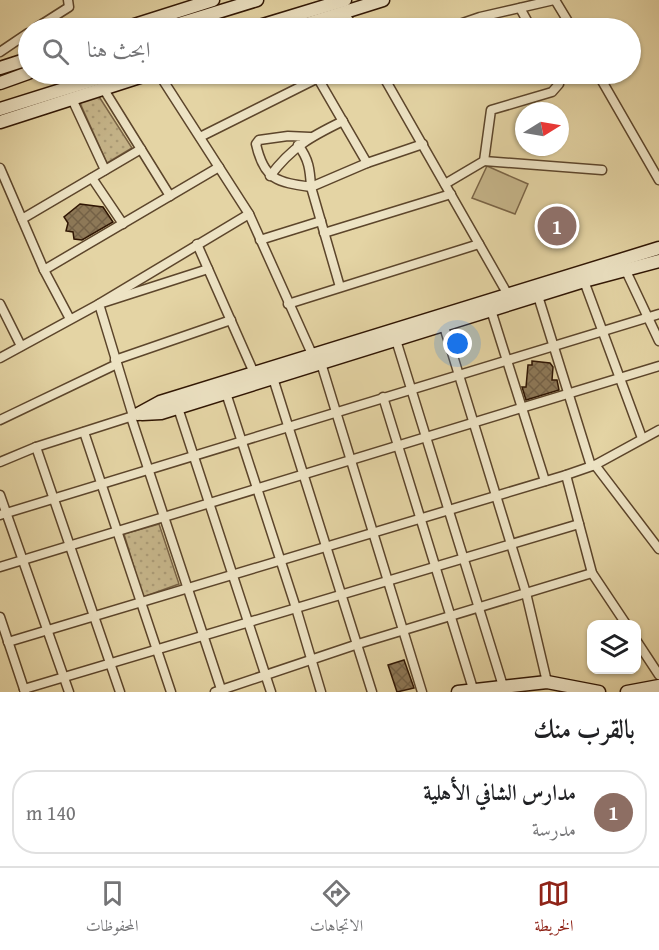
<!DOCTYPE html>
<html lang="ar">
<meta charset="utf-8">
<style>
body{margin:0;font-family:"Gentium Book Plus",Amiri,serif;background:#f2f2f2;color:#202124;direction:rtl}
.controls{position:absolute;right:18px;bottom:18px;display:grid;overflow:hidden;border-radius:12px;box-shadow:0 2px 4px #0004}
.controls button{width:54px;height:54px;display:grid;place-items:center;padding:0;border:0;border-bottom:2px solid #e0e0e0;background:#fff;color:#202124;font:30px sans-serif}
.compass{position:absolute;left:515px;top:102px;width:54px;height:54px;border-radius:50%;background:#fff;box-shadow:0 2px 4px #0004;rotate:79deg}
.you{position:absolute;left:458px;top:344px;width:21px;height:21px;margin:-15px;border:4px solid #fff;border-radius:50%;background:#1a73e8;box-shadow:0 0 0 9px #1a73e833}
.badge{display:grid;place-items:center;width:39px;height:39px;border-radius:50%;background:#8f2418;color:#fff;font-size:20px;font-weight:700}
.pin{position:absolute;translate:-50% -50%;border:3px solid #fff;box-shadow:0 2px 6px #0006}
.list{margin:0;padding:0;list-style:none}
h2{display:flex;justify-content:space-between;align-items:center;height:78px;margin:0;padding:0 24px;font-size:26px}
h2 small{font-size:20px;font-weight:400;color:#757577}
.list li{display:grid;grid-template-columns:39px 1fr auto;gap:18px;align-items:center;box-sizing:border-box;height:84px;margin:0 12px 12px;padding:0 12px;border:2px solid #e0e0e0;border-radius:24px}
.list b{display:block;font-size:22px;white-space:nowrap}
.list p{margin:0;font-size:20px;white-space:nowrap;color:#757577}
.list em{font-size:20px;font-style:normal;color:#757577}
.icon{flex:none;width:33px;height:33px;fill:none;stroke:currentColor;stroke-width:2;stroke-linecap:round;stroke-linejoin:round}
.map{position:relative;flex:none;width:659px;height:692px;overflow:hidden;direction:ltr}
.search{position:absolute;background:#fff;box-shadow:0 2px 4px #0004;left:18px;right:18px;top:18px;height:66px;display:flex;align-items:center;gap:15px;box-sizing:border-box;padding:0 21px;border-radius:33px;color:#757577;font-size:22px}
.sheet{height:174px;background:#fff}
nav{display:flex;justify-content:space-around;align-items:center;box-sizing:border-box;height:84px;border-top:2px solid #e0e0e0;background:#fff;font-size:16px;color:#757577}
nav a{display:grid;justify-items:center;gap:3px}
nav .on{color:#8f2418}
.map>svg:first-child{display:block}
.grass{fill:url(#grass-dots);stroke:#7a6446;stroke-width:1.5}
.pitch{fill:#c5b489;stroke:#7a6446;stroke-width:1.5}
.building{fill:url(#building-cross-hatch);stroke:#2f1503;stroke-width:1.5}
.lines{fill:none;stroke-linecap:round;stroke-linejoin:round}
.street-casing{stroke:#5c452b;stroke-width:11}
.secondary-casing{stroke:#2f1503;stroke-width:15}
.street{stroke:#ede3c4;stroke-width:8}
.secondary{stroke:#ede3c4;stroke-width:12}
</style>
<div class="map">
<svg width="659" height="692" viewBox="0 0 659 692">
<defs>
<pattern id="grass-dots" width="8" height="8" patternUnits="userSpaceOnUse" patternTransform="scale(1.5)"><rect width="8" height="8" fill="#c5b489"/><path d="M2 2h.1M6 6h.1" fill="none" stroke="#aa9a75" stroke-width="1.8" stroke-linecap="round"/></pattern>
<pattern id="building-cross-hatch" width="8" height="8" patternUnits="userSpaceOnUse" patternTransform="scale(1.5)"><rect width="8" height="8" fill="#8d7857"/><path d="M0 0l8 8M0 8l8-8" fill="none" stroke="#746146"/></pattern>
</defs>
<rect width="100%" height="100%" fill="#e4d4a4"/>
<filter id="stains"><feTurbulence type="fractalNoise" baseFrequency=".00333" numOctaves="4"/><feColorMatrix values="0 0 0 0 .2 0 0 0 0 .09 0 0 0 0 .02 0 0 0 .5 -.17"/></filter>
<radialGradient id="worn" r=".72"><stop offset=".6" stop-color="#630" stop-opacity="0"/><stop offset="1" stop-color="#630" stop-opacity=".3"/></radialGradient>
<g class="grass">
<path d="M98 95 132 148 107 163 80 103Z"/>
<path d="M159 524 179 584 143 597 124 534Z"/>
</g>
<path class="pitch" d="M487 166 528 184 515 214 472 198Z"/>
<g class="building">
<path d="M80 204 103 207 113 222 82 240 74 239 73 232 66 231 68 223 64 217Z"/>
<path d="M532 361 550 363 553 367 552 380H557L559 390 526 400 522 387H526L528 365H532Z"/>
<path d="M404 660 414 688 397 692 388 665Z"/>
</g>
<g class="lines">
<g class="street-casing">
<g id="street">
<path d="M555 0 572 28"/>
<path d="M520 8 531 28"/>
<path d="M344 13 354 28"/>
<path d="M36 28 69 7 68 0"/>
<path d="M448 28 480 17 554 0"/>
<path d="M0 52 28 33"/>
<path d="M159 74 249 214 312 354"/>
<path d="M382 74 507 293"/>
<path d="M598 74 659 180"/>
<path d="M316 75 367 163"/>
<path d="M103 88 170 196"/>
<path d="M72 99 105 170"/>
<path d="M200 137 318 78"/>
<path d="M298 145C309 159 310 170 311 187 277 182 264 180 256 144L259 140 288 136 310 137"/>
<path d="M484 161 602 170"/>
<path d="M0 168 44 270 70 319"/>
<path d="M270 176C292 147 310 137 343 121"/>
<path d="M92 178 123 224"/>
<path d="M445 184 484 161 491 110 552 92 559 84 555 74"/>
<path d="M22 219 141 149"/>
<path d="M324 233 451 194"/>
<path d="M260 240 321 221"/>
<path d="M197 244 254 373"/>
<path d="M44 270 219 167"/>
<path d="M626 271 659 341"/>
<path d="M584 281 642 438"/>
<path d="M340 287 311 187 367 163 423 144"/>
<path d="M538 296 591 466"/>
<path d="M0 304 21 346"/>
<path d="M288 304 479 244"/>
<path d="M491 310 545 481"/>
<path d="M442 320 526 593 547 682"/>
<path d="M396 340 503 686"/>
<path d="M0 358 99 304 249 214"/>
<path d="M115 360 231 320"/>
<path d="M321 363 422 692"/>
<path d="M273 378 372 692"/>
<path d="M226 393 296 608 321 692"/>
<path d="M383 397 474 692"/>
<path d="M178 408 271 692"/>
<path d="M133 416 99 304 208 269"/>
<path d="M131 417 222 692"/>
<path d="M0 420 117 364"/>
<path d="M84 432 171 692"/>
<path d="M36 447 120 692"/>
<path d="M0 462 36 447 136 415"/>
<path d="M595 465 659 549"/>
<path d="M566 475 592 573 626 624"/>
<path d="M0 495 69 692"/>
<path d="M0 515 659 314"/>
<path d="M0 567 659 366"/>
<path d="M0 617 25 692"/>
<path d="M636 640 659 675"/>
<path d="M8 642 566 475 595 465 659 430"/>
<path d="M24 689 579 524"/>
<path d="M215 692 358 644 592 573"/>
</g>
</g>
<g class="secondary-casing">
<g id="secondary">
<path d="M125 28 213 0"/>
<path d="M166 28 257 0"/>
<path d="M253 28 345 0"/>
<path d="M294 28 383 0"/>
<path d="M0 68 28 59"/>
<path d="M0 83 28 73"/>
<path d="M0 109 112 74"/>
<path d="M0 122 149 74"/>
<path d="M138 414 160 402 659 248"/>
<path d="M142 414 161 413 584 281 659 261"/>
<path d="M458 692 547 682 599 692"/>
<path d="M627 692 659 686"/>
</g>
</g>
<use href="#street" class="street"/>
<use href="#secondary" class="secondary"/>
</g>
<rect width="100%" height="100%" filter="url(#stains)"/>
<rect width="100%" height="100%" fill="url(#worn)"/>
</svg>
<div class="controls">
<button><svg class="icon" aria-label="layers" viewBox="0 0 24 24"><path d="M12 4l9 5-9 5-9-5zM3 14l9 5 9-5"/></svg></button>
</div>
<svg class="compass" viewBox="-18 -18 36 36"><path d="M0-13l5 13h-10z" fill="#e53935"/><path d="M0 13l5-13h-10z" fill="#757577"/></svg>
<div class="you"></div>
<div class="pin badge" style="left:557px;top:226px;background:#8d6e63">1</div>
<div class="search"><svg class="icon" aria-label="search" viewBox="0 0 24 24"><circle cx="10" cy="10" r="6"/><path d="M15 15l6 6"/></svg>ابحث هنا</div>
</div>
<section class="sheet">
<h2>بالقرب منك<small></small></h2>
<ul class="list">
<li><span class="badge" style="background:#8d6e63">1</span><div><b>مدارس الشافي الأهلية</b><p>مدرسة</p></div><em>140 m</em></li>
</ul>
</section>
<nav>
<a class="on"><svg class="icon" aria-label="map" viewBox="0 0 24 24"><path d="M3 6l6-2 6 2 6-2v14l-6 2-6-2-6 2zM9 4v14M15 6v14"/></svg>الخريطة</a>
<a><svg class="icon" aria-label="directions" viewBox="0 0 24 24"><path d="M12 3l9 9-9 9-9-9zM9 14v-3h6M13 9l2 2-2 2"/></svg>الاتجاهات</a>
<a><svg class="icon" aria-label="saved" viewBox="0 0 24 24"><path d="M7 4h10v16l-5-4-5 4z"/></svg>المحفوظات</a>
</nav>
